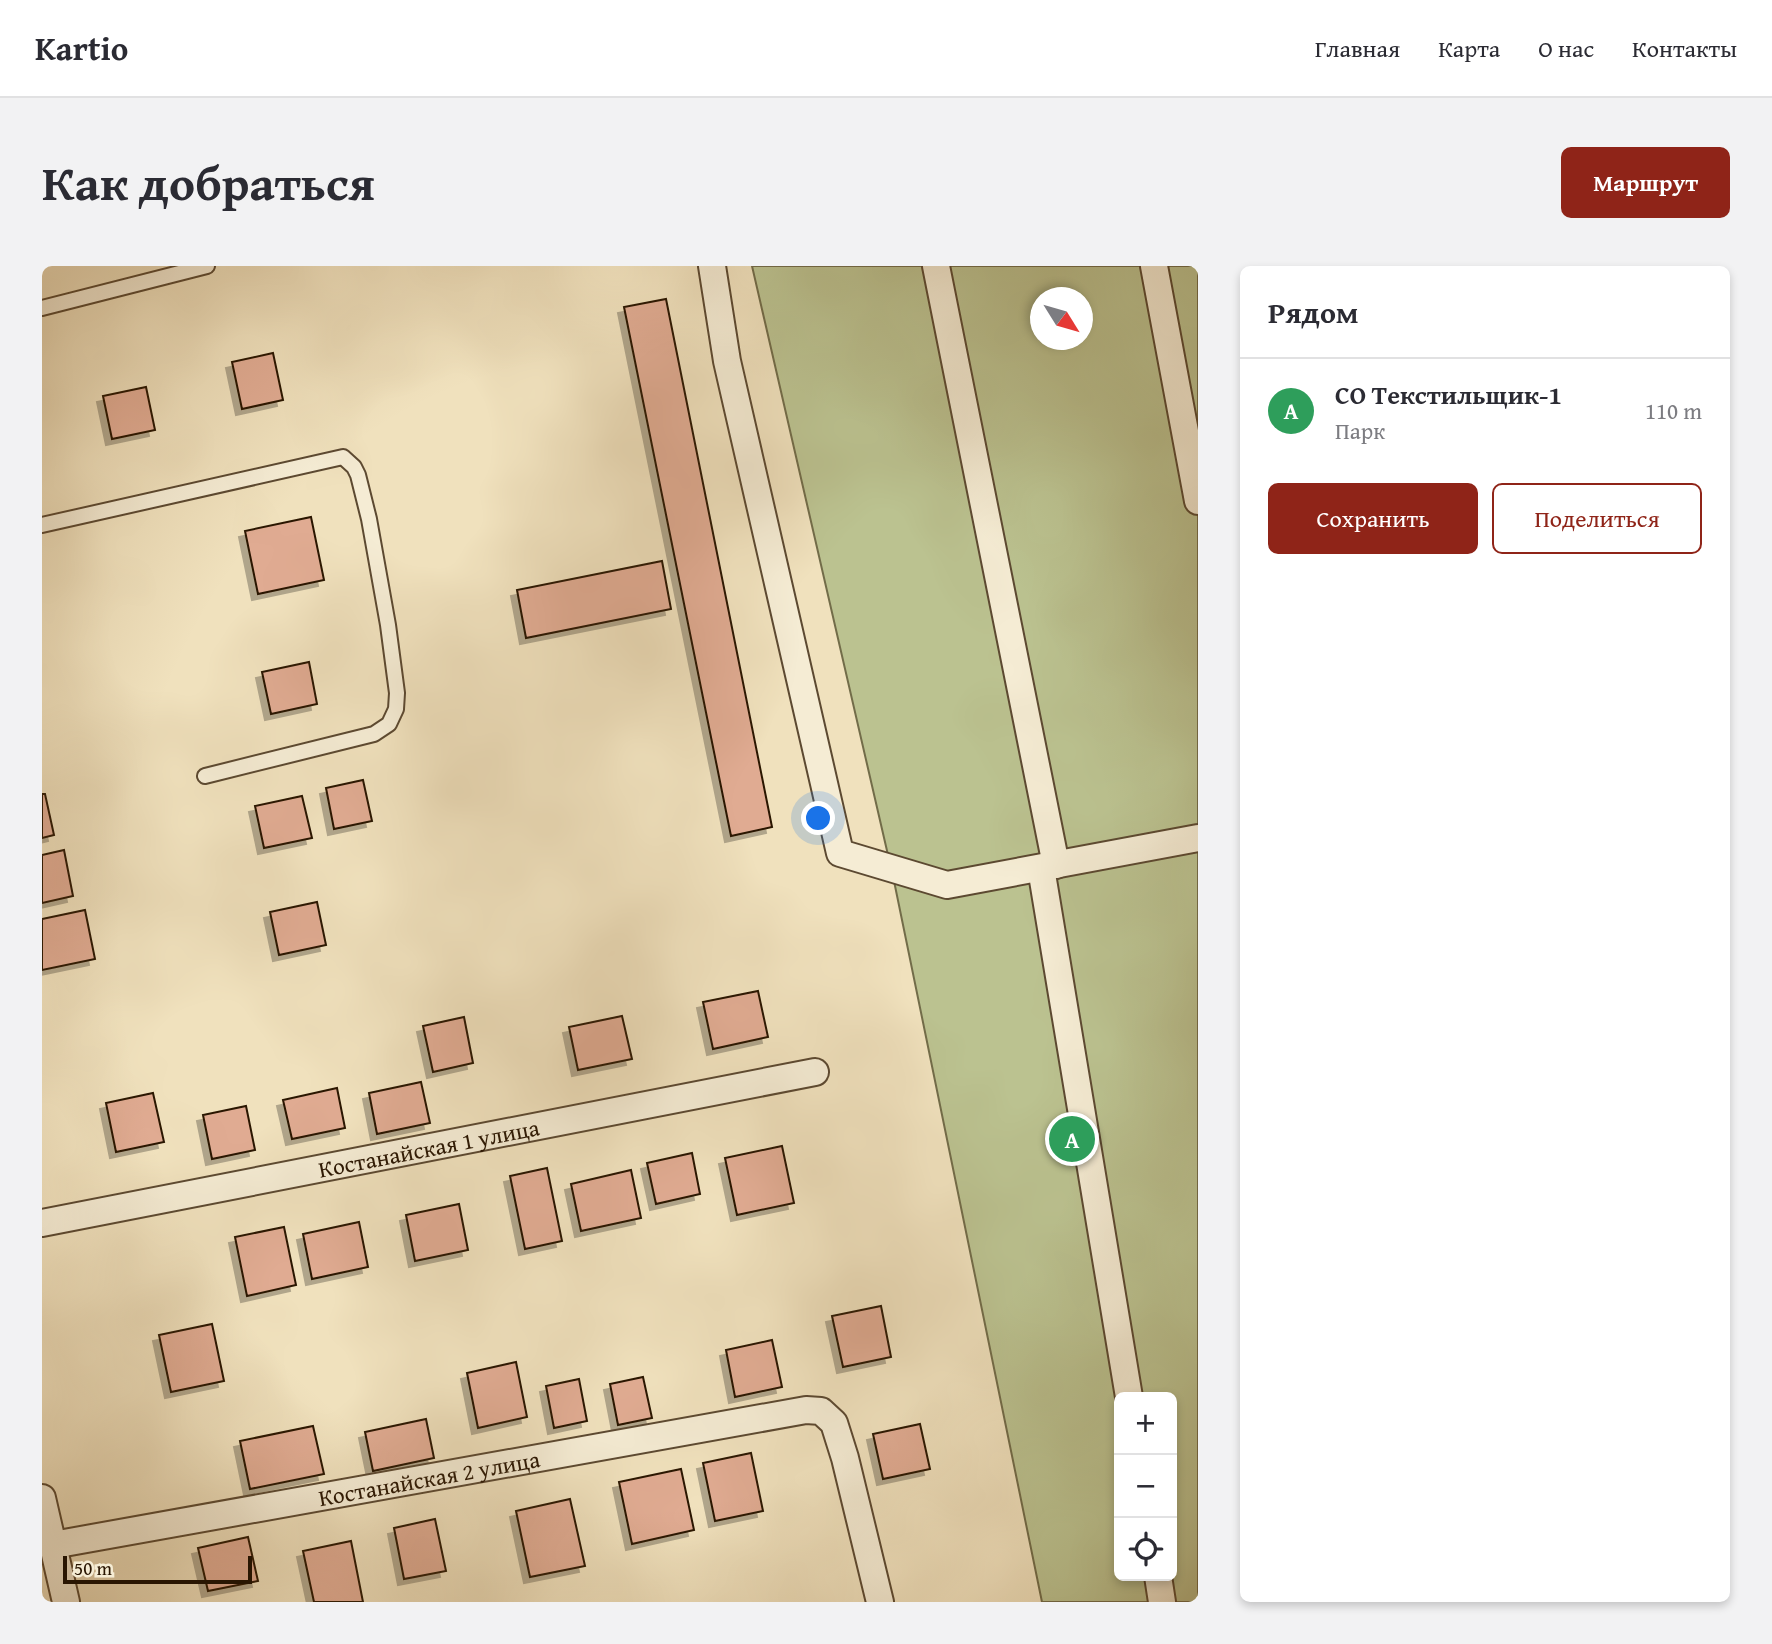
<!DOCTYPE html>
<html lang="ru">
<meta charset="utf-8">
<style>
body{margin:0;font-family:"Gentium Book Plus",serif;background:#f2f2f3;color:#2b2b33}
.controls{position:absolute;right:21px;bottom:21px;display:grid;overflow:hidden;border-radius:10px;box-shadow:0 4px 10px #0003}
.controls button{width:63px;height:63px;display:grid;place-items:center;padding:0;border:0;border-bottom:2px solid #e1e1e2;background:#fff;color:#2b2b33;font:35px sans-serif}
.compass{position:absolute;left:988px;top:21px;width:63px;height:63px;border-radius:50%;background:#fff;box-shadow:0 4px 10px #0003;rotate:127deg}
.scale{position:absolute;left:21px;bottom:18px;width:189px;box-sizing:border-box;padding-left:7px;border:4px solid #2a1602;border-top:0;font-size:19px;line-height:24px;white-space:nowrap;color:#2a1602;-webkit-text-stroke:5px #f5ecd4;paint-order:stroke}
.you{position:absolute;left:777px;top:553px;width:24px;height:24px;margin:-18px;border:5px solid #fff;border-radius:50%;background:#1a73e8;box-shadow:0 0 0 10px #1a73e833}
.badge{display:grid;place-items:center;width:46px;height:46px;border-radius:50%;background:#8f2418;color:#fff;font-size:23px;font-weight:700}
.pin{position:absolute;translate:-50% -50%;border:4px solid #fff;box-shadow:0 2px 7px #0006}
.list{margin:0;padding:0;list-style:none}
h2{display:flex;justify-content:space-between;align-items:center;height:91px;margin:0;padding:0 28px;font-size:30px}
h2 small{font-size:23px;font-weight:400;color:#7c7c81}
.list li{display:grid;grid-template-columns:46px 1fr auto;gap:21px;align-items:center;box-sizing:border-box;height:105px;padding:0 28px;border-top:2px solid #e1e1e2}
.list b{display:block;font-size:26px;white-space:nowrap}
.list p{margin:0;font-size:23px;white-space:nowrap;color:#7c7c81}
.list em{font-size:23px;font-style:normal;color:#7c7c81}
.actions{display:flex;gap:14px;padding:21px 28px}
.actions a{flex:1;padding:16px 0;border:2px solid #8f2418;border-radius:10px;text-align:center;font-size:24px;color:#8f2418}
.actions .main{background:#8f2418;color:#fff}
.icon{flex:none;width:38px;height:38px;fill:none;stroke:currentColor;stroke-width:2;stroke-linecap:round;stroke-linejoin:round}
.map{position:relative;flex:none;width:1156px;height:1336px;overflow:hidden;border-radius:10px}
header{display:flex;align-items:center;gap:42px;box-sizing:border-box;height:98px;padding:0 35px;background:#fff;border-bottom:2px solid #e1e1e2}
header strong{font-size:33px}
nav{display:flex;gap:38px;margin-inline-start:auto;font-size:24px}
.intro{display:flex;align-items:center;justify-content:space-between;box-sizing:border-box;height:168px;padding:0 42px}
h1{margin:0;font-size:49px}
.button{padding:18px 32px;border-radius:10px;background:#8f2418;color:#fff;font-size:24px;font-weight:700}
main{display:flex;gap:42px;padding:0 42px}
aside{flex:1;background:#fff;border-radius:10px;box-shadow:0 4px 10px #0003}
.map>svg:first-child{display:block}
.green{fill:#bbc290;stroke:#726c49;stroke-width:2;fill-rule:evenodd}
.building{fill:#e0ab92;stroke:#2a1602;stroke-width:2;filter:url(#shadow)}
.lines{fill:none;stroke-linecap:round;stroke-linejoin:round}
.lane-casing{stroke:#5c4931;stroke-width:18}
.street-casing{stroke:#5c4931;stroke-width:30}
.lane{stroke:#f5ecd4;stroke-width:14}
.street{stroke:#f5ecd4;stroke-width:26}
.labels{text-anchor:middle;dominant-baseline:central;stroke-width:6;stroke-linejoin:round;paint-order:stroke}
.street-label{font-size:23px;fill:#2a1602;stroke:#f5ecd4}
</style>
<header>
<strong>Kartio</strong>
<nav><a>Главная</a><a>Карта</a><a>О нас</a><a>Контакты</a></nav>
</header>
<div class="intro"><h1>Как добраться</h1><a class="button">Маршрут</a></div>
<main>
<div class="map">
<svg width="1156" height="1336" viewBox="0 0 1156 1336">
<defs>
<filter id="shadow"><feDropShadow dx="-6" dy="6" stdDeviation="0" flood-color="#0004"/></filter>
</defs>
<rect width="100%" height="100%" fill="#f0e1bd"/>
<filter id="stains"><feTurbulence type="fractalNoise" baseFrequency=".00286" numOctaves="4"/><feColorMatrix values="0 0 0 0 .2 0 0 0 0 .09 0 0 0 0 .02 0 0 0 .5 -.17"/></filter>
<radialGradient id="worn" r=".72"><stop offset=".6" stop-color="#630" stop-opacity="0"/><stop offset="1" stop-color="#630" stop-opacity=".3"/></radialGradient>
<path class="green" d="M710 0H1156V1336H1000L852 615ZM998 32H1040V74H998ZM1077 1131H1130V1310H1077Z"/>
<g class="building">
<path d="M624 33 730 561 689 570 582 41Z"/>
<path d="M231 87 241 134 200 143 190 96Z"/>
<path d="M104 121 113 164 70 173 61 130Z"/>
<path d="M269 251 282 314 216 328 203 265Z"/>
<path d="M620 295 629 343 484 372 475 324Z"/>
<path d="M267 396 275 438 229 448 220 406Z"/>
<path d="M321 514 330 555 292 563 284 522Z"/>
<path d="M0 528H3L12 569 0 572Z"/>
<path d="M260 530 270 572 222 582 213 540Z"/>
<path d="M22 584 31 630 0 637V589Z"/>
<path d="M275 636 284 679 237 689 228 646Z"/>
<path d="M43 644 53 693 0 704V653Z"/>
<path d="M716 725 726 771 671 783 661 736Z"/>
<path d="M580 750 590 793 536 804 527 761Z"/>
<path d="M422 751 431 797 391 806 381 760Z"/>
<path d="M379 816 388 857 335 868 327 827Z"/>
<path d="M295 822 303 862 250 873 241 834Z"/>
<path d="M111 827 122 876 74 886 64 837Z"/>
<path d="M204 840 213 884 170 893 161 849Z"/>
<path d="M740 880 752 937 695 949 683 892Z"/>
<path d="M650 887 658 928 614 938 605 897Z"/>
<path d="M505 902 520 975 483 983 468 910Z"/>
<path d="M589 904 599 952 539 965 529 918Z"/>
<path d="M417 938 426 984 373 995 364 949Z"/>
<path d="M317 956 326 1001 270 1013 261 968Z"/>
<path d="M242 961 254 1019 205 1030 193 971Z"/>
<path d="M839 1040 849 1091 801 1101 790 1050Z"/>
<path d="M170 1058 182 1115 129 1126 117 1069Z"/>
<path d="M730 1074 740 1121 693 1131 684 1084Z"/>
<path d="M474 1096 485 1151 436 1162 425 1107Z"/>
<path d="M601 1111 610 1152 576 1159 568 1118Z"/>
<path d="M537 1113 545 1155 512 1162 504 1120Z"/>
<path d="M384 1153 392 1192 331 1205 323 1166Z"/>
<path d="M878 1158 888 1203 841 1213 831 1168Z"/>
<path d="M271 1160 282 1208 208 1223 198 1175Z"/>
<path d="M709 1187 721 1245 673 1255 661 1197Z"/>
<path d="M639 1203 652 1264 590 1278 577 1216Z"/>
<path d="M528 1233 543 1300 488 1311 474 1245Z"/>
<path d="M393 1253 404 1305 362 1313 352 1262Z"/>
<path d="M206 1271 216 1315 166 1325 156 1282Z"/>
<path d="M309 1275 321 1336H272L261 1285Z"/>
</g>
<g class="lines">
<g class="lane-casing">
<g id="lane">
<path d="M0 42 165 0"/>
<path d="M0 259 301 191 312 201 316 209 327 253 346 359 355 427 354 443 347 458 332 468 163 510"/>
</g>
</g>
<g class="street-casing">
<g id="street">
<path d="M670 0 685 95 798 587 905 619 1156 572"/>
<path d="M894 0 1014 599"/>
<path d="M1112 0 1156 235"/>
<path d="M999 602 1087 1131"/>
<path id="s1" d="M0 957 773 806"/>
<path d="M0 1232 24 1336"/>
<path id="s2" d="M11 1279 764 1144 779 1145 792 1157 803 1192 838 1336"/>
<path d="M1116 1310 1120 1336"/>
</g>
</g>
<use href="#lane" class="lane"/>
<use href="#street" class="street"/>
</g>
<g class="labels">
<g class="street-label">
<text stroke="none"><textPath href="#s1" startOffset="394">Костанайская 1 улица</textPath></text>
<text stroke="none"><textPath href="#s2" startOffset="382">Костанайская 2 улица</textPath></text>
</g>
</g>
<rect width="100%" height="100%" filter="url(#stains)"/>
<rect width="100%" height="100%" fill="url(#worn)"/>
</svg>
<div class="controls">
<button>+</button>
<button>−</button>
<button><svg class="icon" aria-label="locate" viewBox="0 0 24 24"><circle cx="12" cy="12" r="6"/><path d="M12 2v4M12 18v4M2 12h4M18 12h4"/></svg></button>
</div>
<svg class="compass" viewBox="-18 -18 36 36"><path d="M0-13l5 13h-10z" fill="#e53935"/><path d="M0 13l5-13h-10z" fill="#7c7c81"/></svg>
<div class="scale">50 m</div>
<div class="you"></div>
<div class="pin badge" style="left:1030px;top:873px;background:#2e9e5b">A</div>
</div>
<aside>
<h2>Рядом<small></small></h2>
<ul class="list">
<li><span class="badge" style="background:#2e9e5b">A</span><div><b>СО Текстильщик-1</b><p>Парк</p></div><em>110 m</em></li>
</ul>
<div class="actions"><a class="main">Сохранить</a><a>Поделиться</a></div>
</aside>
</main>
